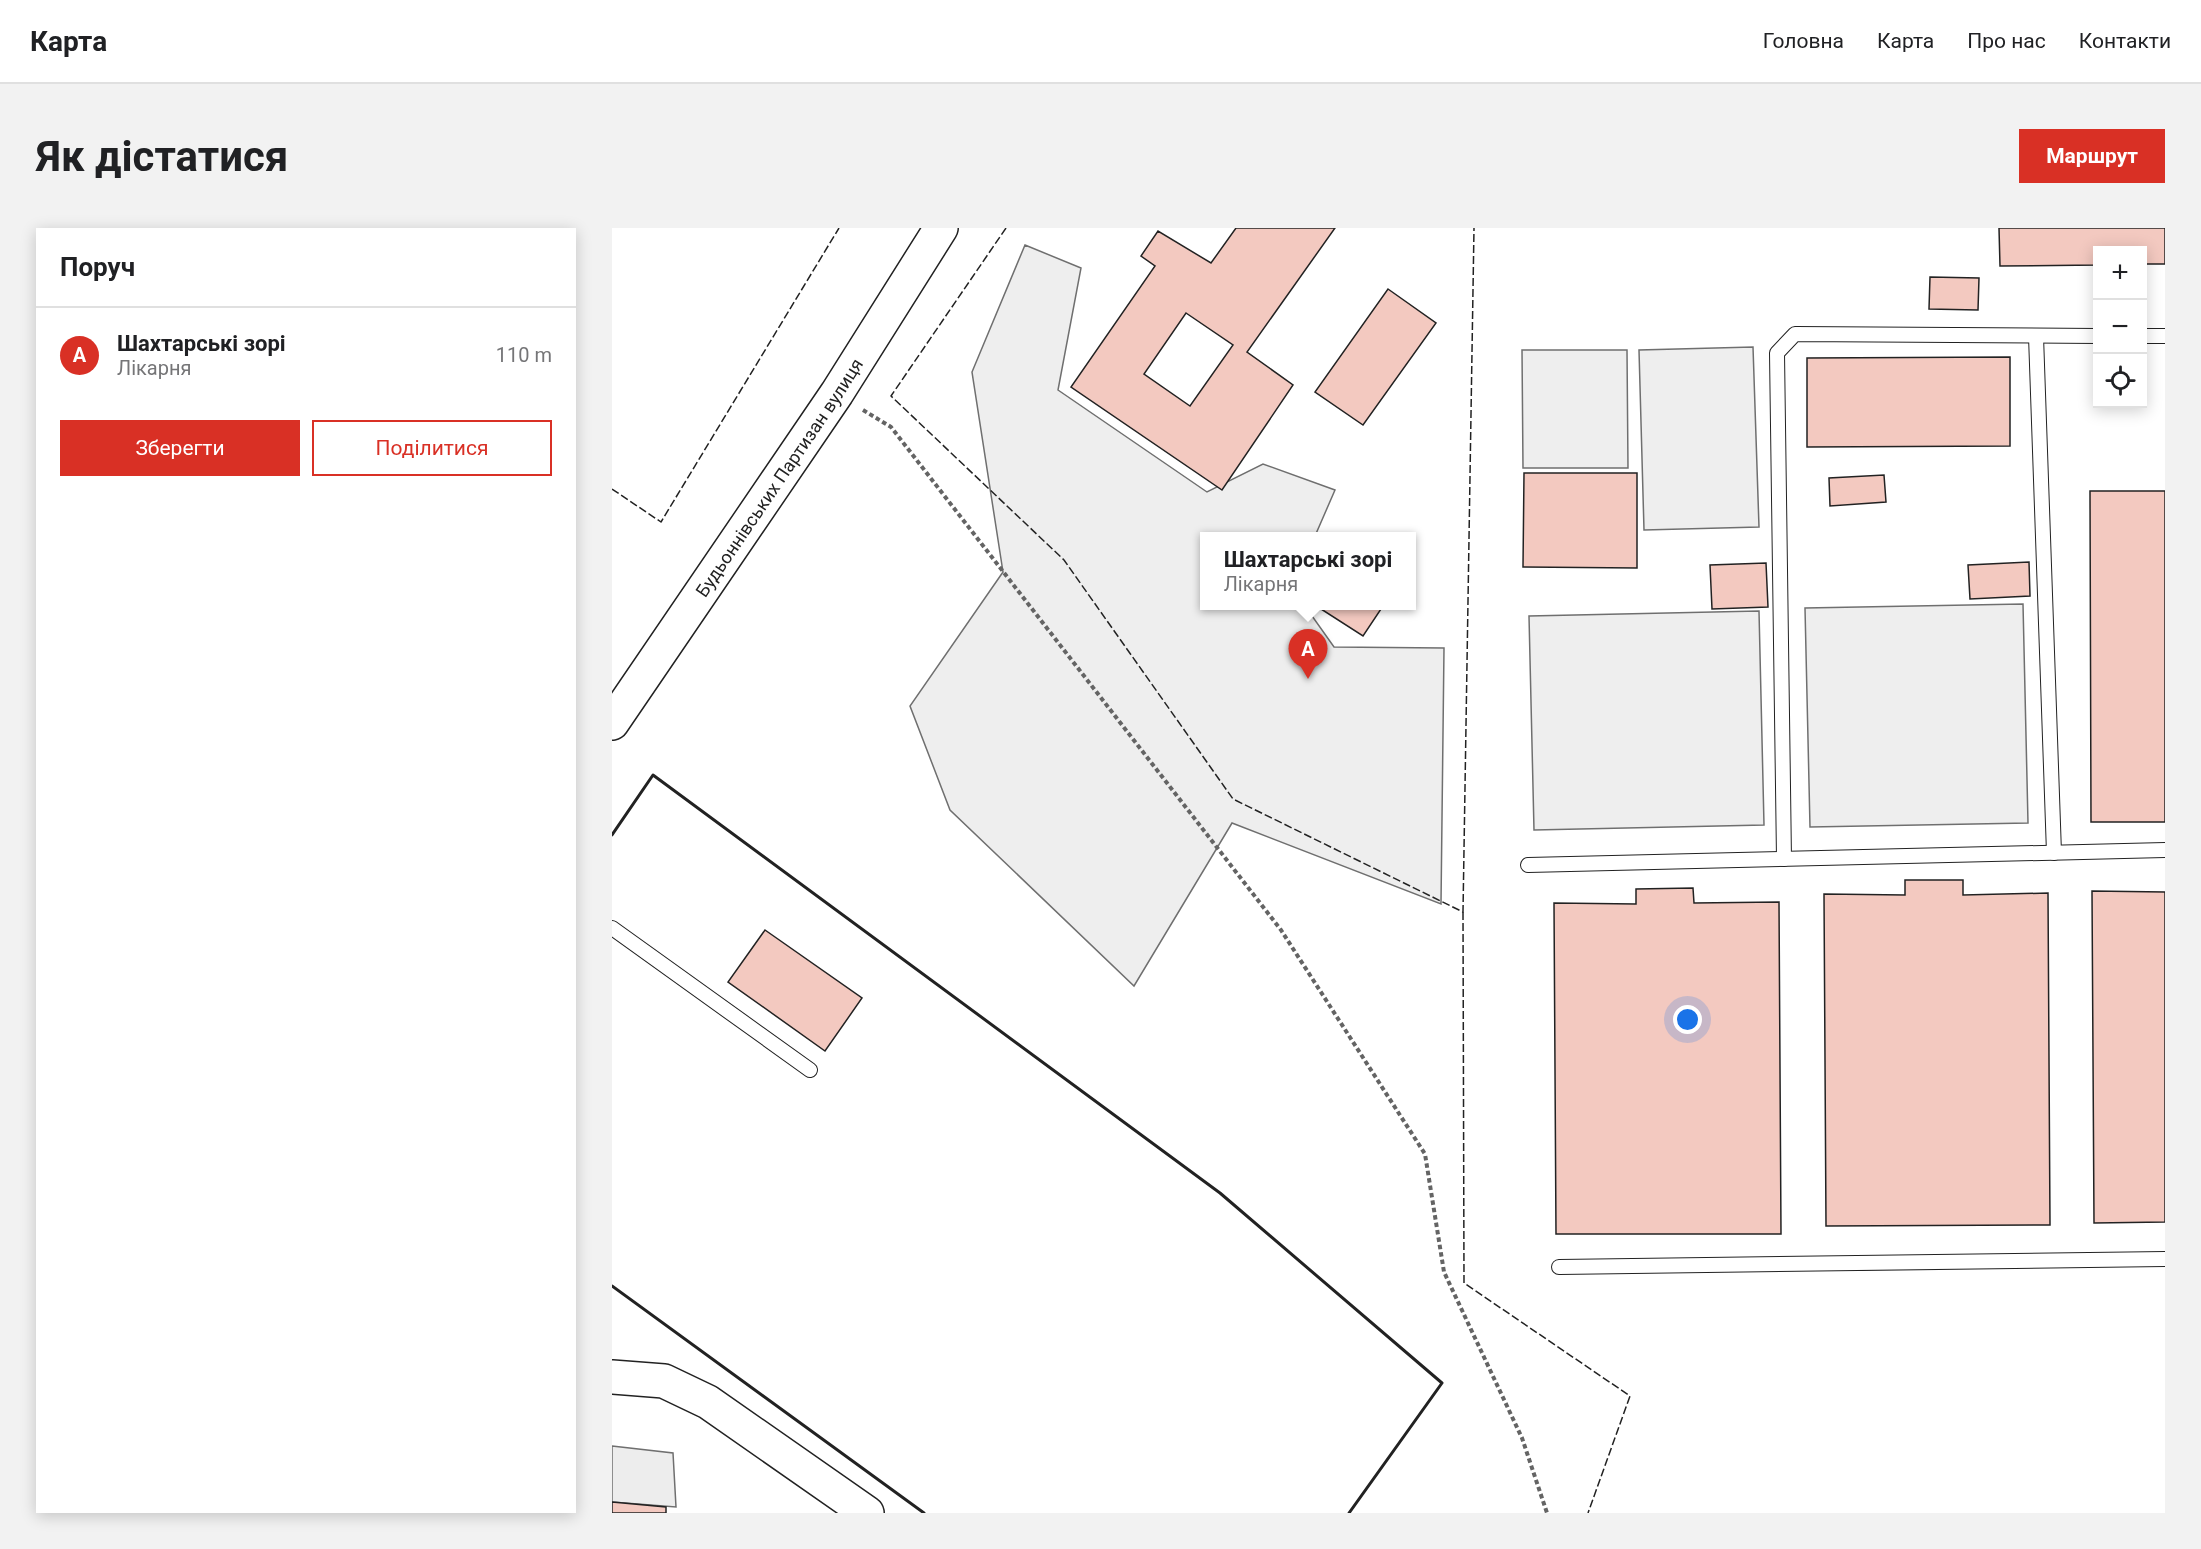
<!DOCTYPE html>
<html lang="uk">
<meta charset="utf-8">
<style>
body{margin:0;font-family:Roboto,sans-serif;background:#f2f2f2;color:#202124}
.controls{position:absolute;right:18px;top:18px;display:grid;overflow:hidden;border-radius:0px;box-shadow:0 3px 15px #0003}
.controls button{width:54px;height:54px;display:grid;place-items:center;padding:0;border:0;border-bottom:2px solid #e0e0e0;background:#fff;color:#202124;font:30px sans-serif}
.you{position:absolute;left:1076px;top:792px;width:21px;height:21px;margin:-15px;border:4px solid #fff;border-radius:50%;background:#1a73e8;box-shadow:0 0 0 9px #1a73e833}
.badge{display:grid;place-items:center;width:39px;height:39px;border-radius:50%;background:#d93025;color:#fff;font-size:20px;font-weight:700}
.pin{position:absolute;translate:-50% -50px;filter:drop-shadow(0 2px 3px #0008)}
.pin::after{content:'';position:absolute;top:32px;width:21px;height:18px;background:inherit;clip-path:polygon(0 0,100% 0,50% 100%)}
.popup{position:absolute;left:588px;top:304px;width:216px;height:78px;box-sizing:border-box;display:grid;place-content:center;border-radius:0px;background:#fff;filter:drop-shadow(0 2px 4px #0005);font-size:20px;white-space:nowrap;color:#757577}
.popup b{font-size:22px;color:#202124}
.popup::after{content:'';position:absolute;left:50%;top:100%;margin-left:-12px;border:12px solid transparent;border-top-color:#fff}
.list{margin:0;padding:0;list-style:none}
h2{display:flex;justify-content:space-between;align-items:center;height:78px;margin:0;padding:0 24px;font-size:26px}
h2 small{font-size:20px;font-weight:400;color:#757577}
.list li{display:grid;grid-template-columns:39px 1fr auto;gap:18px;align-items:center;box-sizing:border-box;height:96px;padding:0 24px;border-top:2px solid #e0e0e0}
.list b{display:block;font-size:22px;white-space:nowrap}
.list p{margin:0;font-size:20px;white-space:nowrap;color:#757577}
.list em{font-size:20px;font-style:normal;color:#757577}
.actions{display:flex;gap:12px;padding:18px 24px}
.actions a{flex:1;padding:14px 0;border:2px solid #d93025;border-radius:0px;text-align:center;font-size:21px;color:#d93025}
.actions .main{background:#d93025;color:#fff}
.icon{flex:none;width:33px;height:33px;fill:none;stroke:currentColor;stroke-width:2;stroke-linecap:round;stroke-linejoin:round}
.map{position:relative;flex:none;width:1553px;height:1285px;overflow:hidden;border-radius:0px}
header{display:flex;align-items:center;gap:36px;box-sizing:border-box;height:84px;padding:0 30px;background:#fff;border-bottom:2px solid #e0e0e0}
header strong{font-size:28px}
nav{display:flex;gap:33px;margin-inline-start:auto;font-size:21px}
.intro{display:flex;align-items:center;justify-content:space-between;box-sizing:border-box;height:144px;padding:0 36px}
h1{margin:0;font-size:42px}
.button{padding:15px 27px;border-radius:0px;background:#d93025;color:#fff;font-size:21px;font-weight:700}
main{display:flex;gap:36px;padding:0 36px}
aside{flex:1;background:#fff;border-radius:0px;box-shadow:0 3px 15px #0003}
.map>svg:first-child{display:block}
.green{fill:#eee;stroke:#6f6f6f;stroke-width:1.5}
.parking{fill:#ededed;stroke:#6f6f6f;stroke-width:1.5}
.building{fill:#f3c9c0;stroke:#222;stroke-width:1.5;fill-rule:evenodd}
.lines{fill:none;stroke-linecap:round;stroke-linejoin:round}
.lane-casing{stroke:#222;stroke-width:16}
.secondary-casing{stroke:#222;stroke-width:36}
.path{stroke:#646464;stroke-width:4;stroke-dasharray:4.5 3;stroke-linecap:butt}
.lane{stroke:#fff;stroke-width:14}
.secondary{stroke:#fff;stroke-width:33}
.fence{stroke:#222;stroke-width:1.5;stroke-dasharray:8 3;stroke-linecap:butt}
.wall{stroke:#222;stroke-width:3}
.labels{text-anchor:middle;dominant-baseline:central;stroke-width:4.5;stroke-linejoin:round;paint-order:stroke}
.street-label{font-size:18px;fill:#222;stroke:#fff}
</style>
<header>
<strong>Карта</strong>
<nav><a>Головна</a><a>Карта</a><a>Про нас</a><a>Контакти</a></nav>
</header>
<div class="intro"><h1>Як дістатися</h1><a class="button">Маршрут</a></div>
<main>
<aside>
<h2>Поруч<small></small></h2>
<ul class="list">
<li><span class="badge">A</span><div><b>Шахтарські зорі</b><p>Лікарня</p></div><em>110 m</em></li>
</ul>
<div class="actions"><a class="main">Зберегти</a><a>Поділитися</a></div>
</aside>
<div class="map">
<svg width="1553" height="1285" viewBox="0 0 1553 1285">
<rect width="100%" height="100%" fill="#fff"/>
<g class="green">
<path d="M413 17 469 40 446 162 595 264 651 236 723 262 703 308H592V378H693L722 419 832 420 829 676 620 595 522 758 338 582 298 478 391 344 360 144Z"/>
<path d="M1141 119 1147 299 1032 302 1027 122Z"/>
<path d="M910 122H1015L1016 240H911Z"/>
<path d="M1411 376 1416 595 1198 599 1193 380Z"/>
<path d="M1147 383 1152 597 922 602 917 388Z"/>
</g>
<path class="parking" d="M0 1218 61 1225 64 1279 0 1274Z"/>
<g class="building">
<path d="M624 0H723L635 124 681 157 610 262 459 159 543 38 529 28 546 3 599 35ZM574 85 621 117 578 178 532 146Z"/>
<path d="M1387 0H1553V36H1530V22H1486V37L1388 38Z"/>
<path d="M1318 49 1367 50 1366 82 1317 81Z"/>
<path d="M776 61 824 95 751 197 703 164Z"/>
<path d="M1398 129V218L1195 219V130Z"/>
<path d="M912 245H1025V340L911 339Z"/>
<path d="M1272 247 1274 274 1218 278 1217 250Z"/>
<path d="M1478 263H1553V594H1479Z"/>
<path d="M1417 334 1418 368 1358 371 1356 337Z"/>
<path d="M1154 335 1156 379 1100 381 1098 337Z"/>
<path d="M711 378H771L751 408 709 381Z"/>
<path d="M1293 652H1351V667L1436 665 1438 997 1214 998 1212 666 1293 667Z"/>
<path d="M1081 660 1082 675 1167 674 1169 1006H944L942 675 1024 676V661Z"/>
<path d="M1480 663 1553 664V994L1482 995Z"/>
<path d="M153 702 250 770 213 823 116 754Z"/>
<path d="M0 1274 54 1279V1285H0Z"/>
</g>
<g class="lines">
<g class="lane-casing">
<g id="lane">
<path d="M1424 108 1442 625"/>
<path d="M1530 108H1553"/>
<path d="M1172 631 1165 125 1183 106 1486 108"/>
<path d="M916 637 1553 622"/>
<path d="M0 700 198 842"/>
<path d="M947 1039 1553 1031"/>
</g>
</g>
<g class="secondary-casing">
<g id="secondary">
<path id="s1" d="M0 495 225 165 329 0"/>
<path d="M0 1149 52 1153 96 1174 255 1285"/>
</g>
</g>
<path class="path" d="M251 182 279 199 669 702 813 926 832 1044 910 1210 935 1285"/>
<use href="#lane" class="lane"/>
<use href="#secondary" class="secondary"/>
<g class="fence">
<path d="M394 0 279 168 452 332 621 571 851 684 862 0"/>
<path d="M0 261 49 294 227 0"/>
<path d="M851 684 852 1055 1018 1168 976 1285"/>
</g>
<g class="wall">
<path d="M0 607 41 547 608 965 830 1155 737 1285"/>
<path d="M0 1058 312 1285"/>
</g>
</g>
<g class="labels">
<g class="street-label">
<text stroke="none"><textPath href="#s1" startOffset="297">Будьоннівських Партизан вулиця</textPath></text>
</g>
</g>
</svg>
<div class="controls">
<button>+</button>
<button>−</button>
<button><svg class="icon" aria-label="locate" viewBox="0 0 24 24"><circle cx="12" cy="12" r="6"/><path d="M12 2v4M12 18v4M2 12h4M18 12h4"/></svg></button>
</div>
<div class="you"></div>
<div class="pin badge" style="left:696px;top:451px">A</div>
<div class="popup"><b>Шахтарські зорі</b>Лікарня</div>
</div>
</main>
